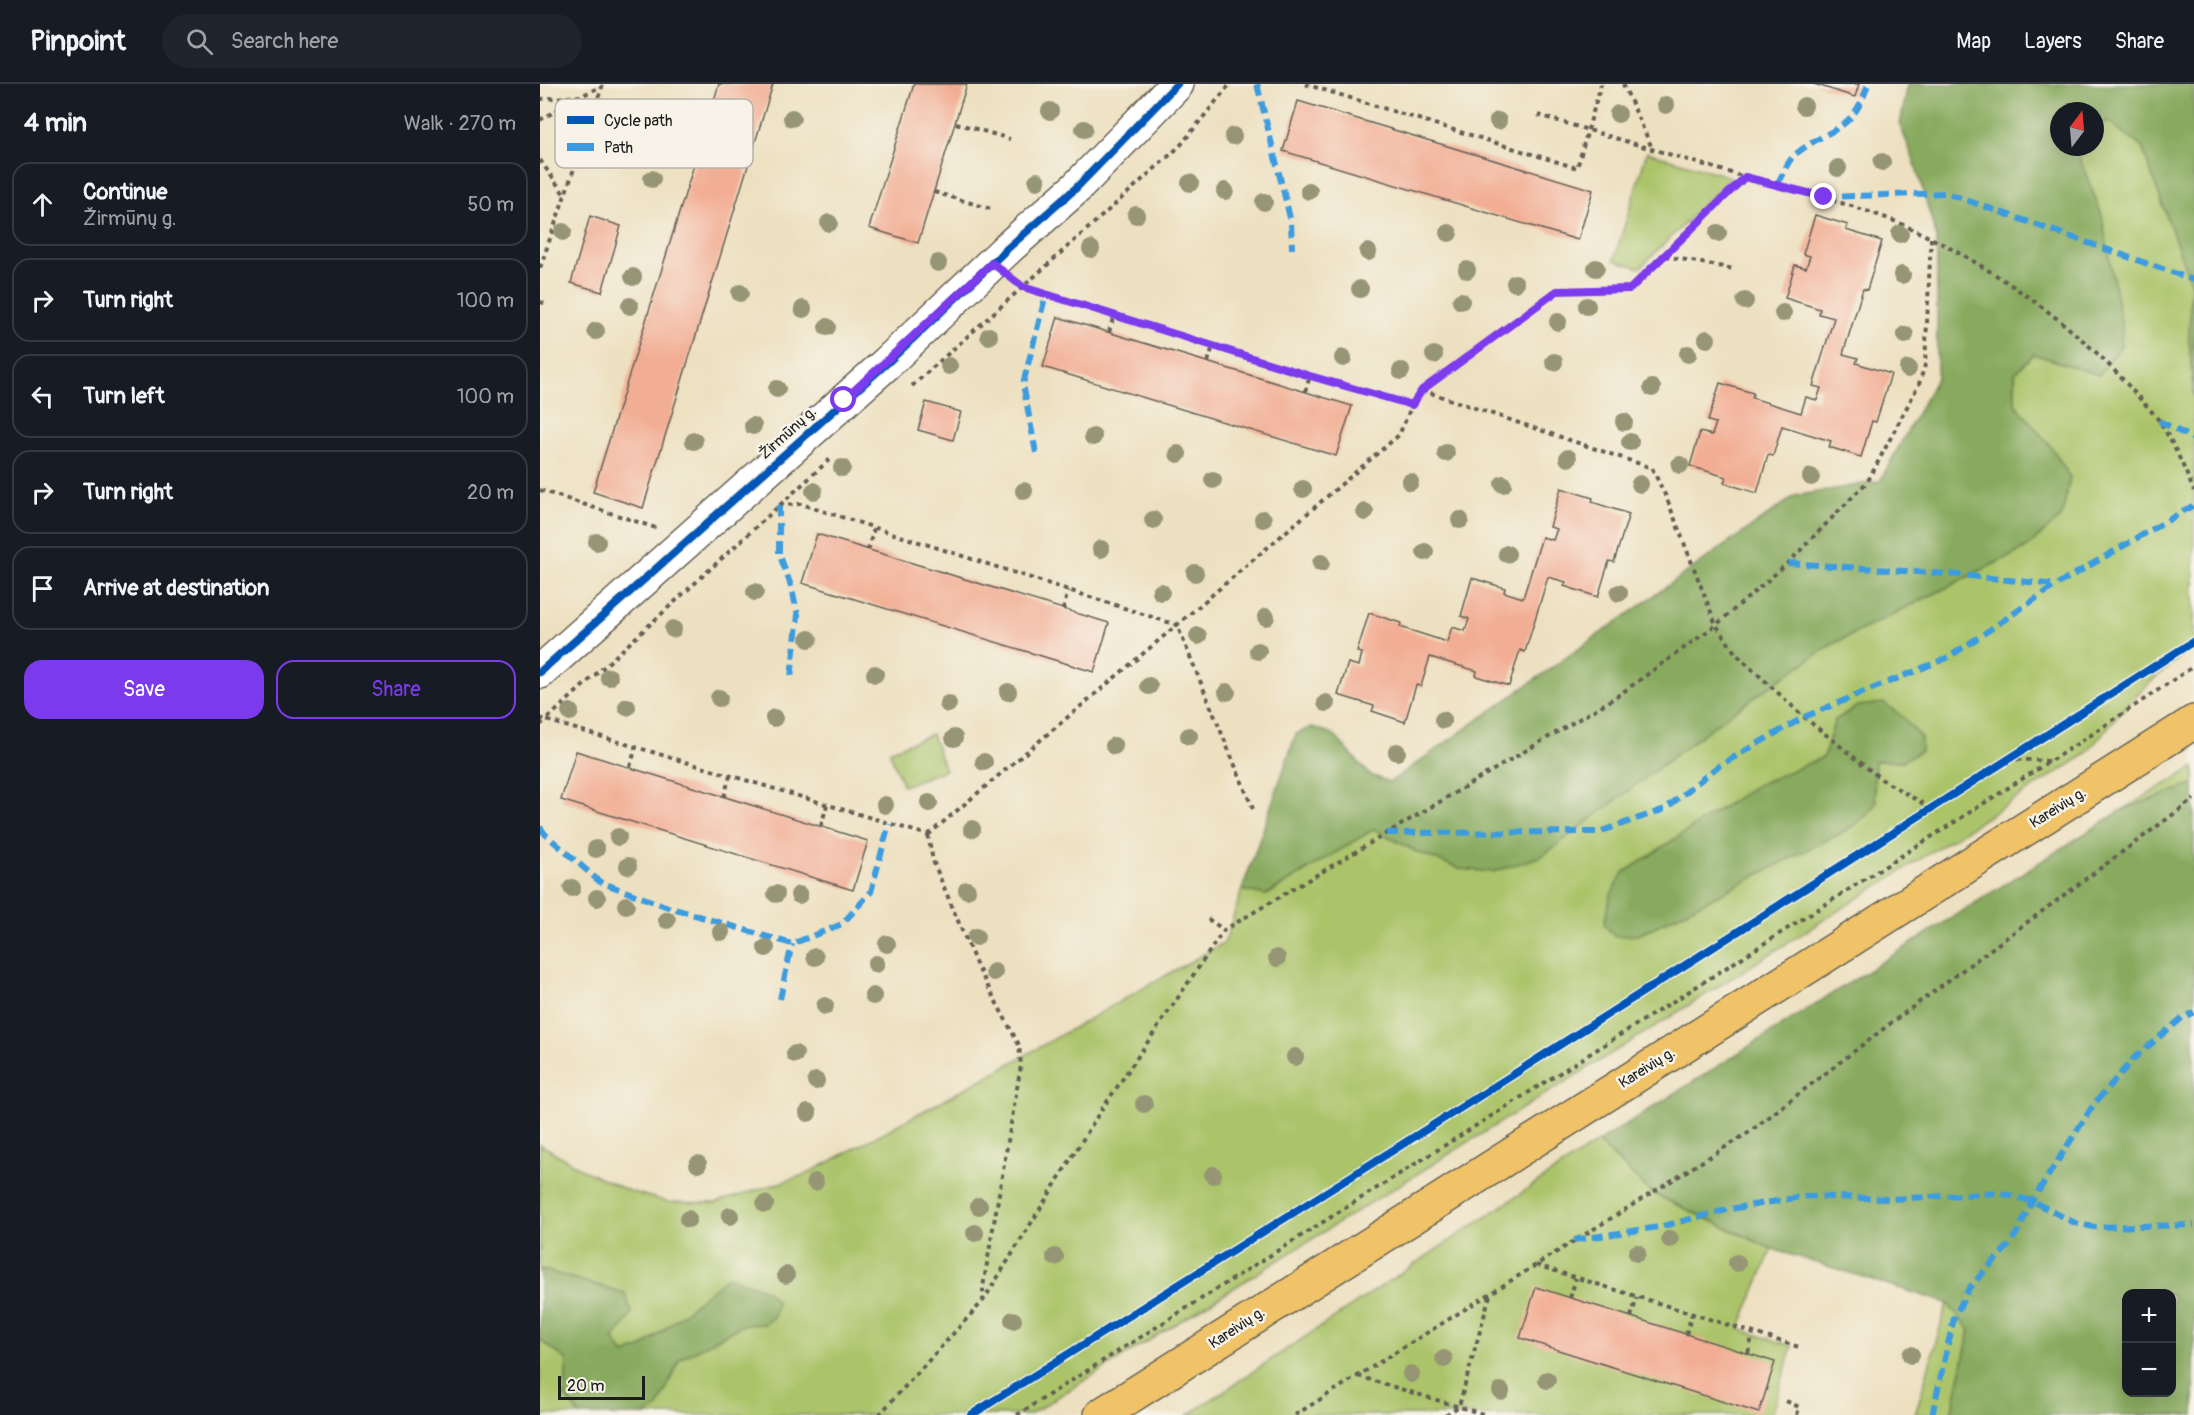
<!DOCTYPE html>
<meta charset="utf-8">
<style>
body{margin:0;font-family:Pangolin,sans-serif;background:#20242c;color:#f1f3f6}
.controls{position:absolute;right:18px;bottom:18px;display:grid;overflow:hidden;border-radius:12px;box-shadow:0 6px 24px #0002}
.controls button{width:54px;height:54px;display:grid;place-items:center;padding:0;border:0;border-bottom:2px solid #363941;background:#171b24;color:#f1f3f6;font:30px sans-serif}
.compass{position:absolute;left:1510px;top:18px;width:54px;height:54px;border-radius:50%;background:#171b24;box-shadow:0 6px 24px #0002;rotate:16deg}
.scale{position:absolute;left:18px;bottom:15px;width:87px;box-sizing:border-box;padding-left:6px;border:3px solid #1c1c1c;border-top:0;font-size:16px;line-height:21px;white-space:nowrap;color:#1c1c1c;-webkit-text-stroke:4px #f7f3e8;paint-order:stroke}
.stop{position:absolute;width:18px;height:18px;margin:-14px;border:4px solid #7c3aed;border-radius:50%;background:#fff}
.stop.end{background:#7c3aed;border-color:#fff;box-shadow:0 2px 6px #0008}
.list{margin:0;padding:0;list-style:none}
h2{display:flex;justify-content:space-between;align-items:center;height:78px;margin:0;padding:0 24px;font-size:26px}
h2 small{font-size:20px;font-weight:400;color:#9ea1a6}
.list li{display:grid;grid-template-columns:39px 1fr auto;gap:18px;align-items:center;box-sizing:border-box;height:84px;margin:0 12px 12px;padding:0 12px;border:2px solid #363941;border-radius:18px}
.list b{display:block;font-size:22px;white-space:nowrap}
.list p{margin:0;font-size:20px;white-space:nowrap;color:#9ea1a6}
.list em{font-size:20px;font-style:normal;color:#9ea1a6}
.actions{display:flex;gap:12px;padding:18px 24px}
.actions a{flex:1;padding:14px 0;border:2px solid #7c3aed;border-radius:18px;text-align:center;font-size:21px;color:#7c3aed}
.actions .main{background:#7c3aed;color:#fff}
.icon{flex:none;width:33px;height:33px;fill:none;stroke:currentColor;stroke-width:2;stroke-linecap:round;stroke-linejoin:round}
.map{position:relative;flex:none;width:1654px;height:1331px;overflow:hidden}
header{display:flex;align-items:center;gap:36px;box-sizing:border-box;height:84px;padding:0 30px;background:#171b24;border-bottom:2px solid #363941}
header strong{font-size:28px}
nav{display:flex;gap:33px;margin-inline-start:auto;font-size:21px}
.search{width:420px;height:54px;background:#20242c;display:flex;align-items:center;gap:15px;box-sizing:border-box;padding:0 21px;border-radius:33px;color:#9ea1a6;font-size:22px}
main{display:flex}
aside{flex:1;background:#171b24}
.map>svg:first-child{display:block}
.green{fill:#abc46a;stroke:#647043;stroke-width:1.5;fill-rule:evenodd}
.forest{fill:#88aa5e;stroke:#52633d;stroke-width:1.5;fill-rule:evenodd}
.building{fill:#f2ae94}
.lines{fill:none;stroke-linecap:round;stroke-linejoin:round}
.minor-casing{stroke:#656155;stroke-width:36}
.major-casing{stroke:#656155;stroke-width:36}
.path{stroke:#656155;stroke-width:4;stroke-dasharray:4.5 4.5;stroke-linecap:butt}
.minor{stroke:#fff;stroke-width:33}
.major{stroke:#f0c369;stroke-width:33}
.quiet{stroke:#3c9bdf;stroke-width:6;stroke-dasharray:12 6;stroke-linecap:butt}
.cycleway-casing{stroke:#f7f3e8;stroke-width:11}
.cycleway{stroke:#0057b8;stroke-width:8}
.tree{fill:#969575}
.route{stroke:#7c3aed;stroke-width:8}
.labels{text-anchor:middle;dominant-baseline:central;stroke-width:5;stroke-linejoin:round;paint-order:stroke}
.street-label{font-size:15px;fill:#1c1c1c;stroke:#f7f3e8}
.key{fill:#f7f3e8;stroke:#b5b2ab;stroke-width:1.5}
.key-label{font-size:16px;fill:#1c1c1c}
</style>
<header>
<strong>Pinpoint</strong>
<div class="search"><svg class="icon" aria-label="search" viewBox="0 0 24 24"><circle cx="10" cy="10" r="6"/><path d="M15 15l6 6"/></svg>Search here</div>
<nav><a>Map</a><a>Layers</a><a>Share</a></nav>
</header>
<main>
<aside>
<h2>4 min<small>Walk · 270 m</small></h2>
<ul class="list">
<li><svg class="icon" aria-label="ahead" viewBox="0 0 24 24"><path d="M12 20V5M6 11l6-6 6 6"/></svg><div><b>Continue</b><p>Žirmūnų g.</p></div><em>50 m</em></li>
<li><svg class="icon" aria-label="right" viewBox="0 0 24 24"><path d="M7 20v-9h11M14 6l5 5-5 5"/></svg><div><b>Turn right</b></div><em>100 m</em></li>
<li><svg class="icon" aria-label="left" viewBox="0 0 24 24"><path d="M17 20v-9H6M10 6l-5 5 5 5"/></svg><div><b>Turn left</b></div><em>100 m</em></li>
<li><svg class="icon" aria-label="right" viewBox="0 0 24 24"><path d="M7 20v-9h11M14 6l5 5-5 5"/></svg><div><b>Turn right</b></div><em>20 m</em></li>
<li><svg class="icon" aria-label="arrive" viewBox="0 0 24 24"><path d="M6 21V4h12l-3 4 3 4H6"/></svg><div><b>Arrive at destination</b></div></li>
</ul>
<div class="actions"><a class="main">Save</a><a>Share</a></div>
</aside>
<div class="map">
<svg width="1654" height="1331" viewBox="0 0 1654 1331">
<rect width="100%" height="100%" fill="#f7f3e8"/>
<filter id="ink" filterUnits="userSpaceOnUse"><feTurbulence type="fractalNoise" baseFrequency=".0167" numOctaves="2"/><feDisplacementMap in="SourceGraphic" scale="12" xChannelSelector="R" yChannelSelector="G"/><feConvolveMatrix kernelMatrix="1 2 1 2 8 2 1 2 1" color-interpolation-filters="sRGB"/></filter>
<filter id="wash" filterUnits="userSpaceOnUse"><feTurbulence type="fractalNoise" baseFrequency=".008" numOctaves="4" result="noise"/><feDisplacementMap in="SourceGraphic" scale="24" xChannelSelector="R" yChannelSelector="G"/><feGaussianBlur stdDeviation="1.35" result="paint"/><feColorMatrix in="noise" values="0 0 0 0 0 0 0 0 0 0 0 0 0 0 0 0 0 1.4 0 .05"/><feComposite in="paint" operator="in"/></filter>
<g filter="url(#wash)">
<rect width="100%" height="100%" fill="#ede0c0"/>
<g class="green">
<path d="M1568 37 1602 63 1651 200 1649 253 1654 317V564C1610 592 1578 631 1545 671L1130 933 489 1331H106L118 1323 140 1275 202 1241 225 1240 129 1241 103 1263 84 1270 73 1255 92 1230 85 1209 0 1185V1060L45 1087 89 1107 128 1118 176 1119 267 1090 459 986 685 858 702 806 727 811 834 745 877 768 1187 632 1289 562 1486 464 1512 364 1475 320V288L1494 270 1559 291 1562 132 1535 63H1555V41ZM1295 636 1362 677H1334V700L1336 719 1253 773 1098 851 1215 702 1284 673Z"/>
<path d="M1107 68 1191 93 1100 184 1074 176Z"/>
<path d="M392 650 405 686 363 702 349 667Z"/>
<path d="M1654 683V700L1582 726Z"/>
<path d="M1058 1058 1112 1109 1232 1165 1199 1245 1252 1262 1232 1331H648Z"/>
<path d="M1407 1219 1430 1246 1411 1331H1375Z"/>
<path d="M0 1256 27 1276 25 1313 40 1331H0Z"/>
</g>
<g class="forest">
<path d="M1368 0H1654V317L1649 253 1651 200 1602 63 1568 37 1555 41V27H1519V63H1535L1562 132 1582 244 1581 262 1559 291 1494 270 1475 289V320L1512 364 1530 393 1522 432 1486 464 1289 562 1187 632 1002 772 953 788 920 785 877 768 834 745 726 811 702 806 756 650 772 643 793 650 830 691 850 698 1255 412 1340 397 1397 293V155L1375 79 1360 41Z"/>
<path d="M1344 619 1363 633 1381 654V667L1362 677H1335L1334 700 1336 719 1326 732 1307 746 1098 851 1074 852 1064 840 1071 810 1083 789 1215 702 1284 673 1295 636 1318 622Z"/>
<path d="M1654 700V1331H1411L1430 1246 1407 1219 1232 1165 1112 1109 1058 1058 1582 726ZM1586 1210H1632V1308H1586Z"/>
<path d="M0 1185 85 1209 92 1230 73 1255 84 1270 103 1263 188 1192 226 1206 237 1218 234 1232 224 1240 202 1241 140 1275 118 1323 106 1331H40L25 1313 27 1276 0 1256Z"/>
</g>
<g id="blocks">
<g class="building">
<path d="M179 0H233L103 424 53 408Z"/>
<path d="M374 0H427L378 159 329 144Z"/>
<path d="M1274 0H1319L1315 13Z"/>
<path d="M758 17 1053 106 1038 156 743 67Z"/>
<path d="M1275 131 1308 141 1306 146 1342 157 1327 206 1323 205 1303 270 1318 274 1316 279 1351 290 1336 338 1332 337 1321 373 1289 363 1291 357 1242 342 1233 372 1228 371 1217 409 1184 399 1186 393 1150 382 1160 348 1172 351 1176 339 1168 337 1180 299 1213 309 1212 314 1261 329 1266 313 1277 316 1281 304 1273 302 1294 234 1279 230 1280 225 1245 214 1255 181 1266 184 1270 172 1263 170Z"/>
<path d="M50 132 81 142 62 208 31 199Z"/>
<path d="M518 233 812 322 796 372 503 283Z"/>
<path d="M386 318 421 328 413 356 378 346Z"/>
<path d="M1021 404 1053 414 1052 418 1089 430 1074 478 1069 477 1058 513 1024 502 1026 498 1008 493 985 568 980 566 969 602 936 592 937 587 890 573 881 602 876 601 865 638 832 627 834 622 798 611 808 579 819 582 822 569 817 568 829 529 861 539 860 543 907 558 912 543 925 547 929 535 921 532 932 494 965 504 964 508 983 514 1002 453 1013 456 1017 445 1010 443Z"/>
<path d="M277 450 569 539 554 588 262 499Z"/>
<path d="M36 667 328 757 313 806 21 716Z"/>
<path d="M996 1203 1235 1278 1219 1329 980 1254Z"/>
</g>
</g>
</g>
<g filter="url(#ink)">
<use href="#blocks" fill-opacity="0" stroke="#656155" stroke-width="1.5"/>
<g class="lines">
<g class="minor-casing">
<path id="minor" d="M0 588 347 279 468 164 536 104 637 0"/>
</g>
<g class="major-casing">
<path id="major" d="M561 1331 1654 638"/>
</g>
<g class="path">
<path d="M765 0 1037 84 1061 0"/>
<path d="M1083 0 1112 64"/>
<path d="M0 15 41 12 60 3"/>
<path d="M998 31C1066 51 1134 72 1202 92 1255 107 1308 118 1359 139 1443 176 1533 237 1593 307 1602 317 1612 327 1620 338 1634 360 1644 384 1654 407"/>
<path d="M0 36 41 12"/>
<path d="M416 39 470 55"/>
<path d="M0 76 24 110"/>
<path d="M394 108 451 125"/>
<path d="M1125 172 1194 185"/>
<path d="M0 184 63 0"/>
<path d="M476 198 483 203 770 292 872 321"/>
<path d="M0 218 8 220"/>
<path d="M569 248 574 231"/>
<path d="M668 278 673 262"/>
<path d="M372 302 640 62 690 0"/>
<path d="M882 306 1112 384 1127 415 1176 541 1196 570 1264 633 1341 695 1391 724"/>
<path d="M765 308 770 292"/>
<path d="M0 406 116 444"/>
<path d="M239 421 261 420 637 541 388 751"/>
<path d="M328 466 334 444"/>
<path d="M523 526 528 506"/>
<path d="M0 634 6 636 290 375"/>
<path d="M0 641 6 636 388 751"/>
<path d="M1468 675 1509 677"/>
<path d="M90 683 96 663"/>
<path d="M184 713 190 691"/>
<path d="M713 725 637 541 859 351 872 321 882 306 1017 207 1090 205 1205 92"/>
<path d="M281 742 287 721"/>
<path d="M388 751 393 777 436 880 479 961 481 981 443 1203V1216"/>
<path d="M668 835 684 846"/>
<path d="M996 1181 1262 1264"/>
<path d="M1030 1214 1036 1194"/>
<path d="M1091 1233 1097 1213"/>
<path d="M1146 1250 1152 1230"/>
<path d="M1208 1269 1213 1249"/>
<path d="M818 1292 946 1331"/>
<path d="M1246 1317 1259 1323 1257 1331"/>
<path d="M339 1331 443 1217 558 1031 684 846 1076 613 1176 541 1248 479 1328 397 1379 300 1385 281 1391 154"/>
<path d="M477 1331 1148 908 1551 651 1654 582"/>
<path d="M755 1331 1208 1049 1351 939 1654 715"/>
<path d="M906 1331 919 1322 950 1211"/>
</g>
<use href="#minor" class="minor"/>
<use href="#major" class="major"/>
<g class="quiet">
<path d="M717 0 751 138 752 165"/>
<path d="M1237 100C1243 91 1248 75 1257 69 1291 42 1313 49 1328 0"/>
<path d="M1284 113 1406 109 1654 196"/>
<path d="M1619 337 1654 355"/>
<path d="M496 369 483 300 506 210"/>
<path d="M239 421V469L251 502 258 531 251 594"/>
<path d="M1248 479 1421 491 1516 501"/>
<path d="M0 743 5 750 60 798 128 823 252 860 302 840 331 808 349 740"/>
<path d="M846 749 1059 748 1125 725 1177 683 1264 633 1409 573 1516 501 1654 421"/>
<path d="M240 915 252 860"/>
<path d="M1034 1156 1119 1143 1190 1125 1266 1112 1351 1115 1460 1109 1492 1117 1535 1139 1554 1143 1654 1141"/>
<path d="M1392 1331 1414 1234 1429 1204 1469 1161 1478 1147 1492 1117 1554 1020 1594 974 1642 934 1654 928"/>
</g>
<g class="cycleway-casing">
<g id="cycleway">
<path d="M0 588 347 279 468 164 536 104 637 0"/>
<path d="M431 1331 941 1011 1654 557"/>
</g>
</g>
<use href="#cycleway" class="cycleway"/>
</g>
<g class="tree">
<circle cx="1126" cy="21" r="9"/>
<circle cx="1264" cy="22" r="9"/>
<circle cx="510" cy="27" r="9"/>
<circle cx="1078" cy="30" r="9"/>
<circle cx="252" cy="34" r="9"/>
<circle cx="958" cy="37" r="9"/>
<circle cx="544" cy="45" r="9"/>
<circle cx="693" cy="52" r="9"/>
<circle cx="1342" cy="78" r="9"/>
<circle cx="1298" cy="84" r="9"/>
<circle cx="112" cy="95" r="9"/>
<circle cx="497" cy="97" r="9"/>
<circle cx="650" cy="99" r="9"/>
<circle cx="685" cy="107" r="9"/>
<circle cx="769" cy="107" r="9"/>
<circle cx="724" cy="118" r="9"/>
<circle cx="596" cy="131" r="9"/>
<circle cx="289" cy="139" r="9"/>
<circle cx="23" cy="148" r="9"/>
<circle cx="909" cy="149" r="9"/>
<circle cx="1178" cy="149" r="9"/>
<circle cx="1360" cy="150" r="9"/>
<circle cx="551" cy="165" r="9"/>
<circle cx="828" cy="168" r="9"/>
<circle cx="398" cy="179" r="9"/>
<circle cx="1056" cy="184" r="9"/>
<circle cx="927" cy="186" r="9"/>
<circle cx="1362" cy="191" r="9"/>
<circle cx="93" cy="193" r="9"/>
<circle cx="975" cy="199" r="9"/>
<circle cx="820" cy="205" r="9"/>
<circle cx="200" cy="209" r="9"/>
<circle cx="921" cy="217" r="9"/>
<circle cx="1205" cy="217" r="9"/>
<circle cx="90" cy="222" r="9"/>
<circle cx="1047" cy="222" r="9"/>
<circle cx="263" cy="225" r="9"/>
<circle cx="1243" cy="229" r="9"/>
<circle cx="1018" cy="238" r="9"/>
<circle cx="287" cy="243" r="9"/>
<circle cx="56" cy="247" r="9"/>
<circle cx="1365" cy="251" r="9"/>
<circle cx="449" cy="252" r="9"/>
<circle cx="1167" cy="255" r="9"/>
<circle cx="1148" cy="270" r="9"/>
<circle cx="894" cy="271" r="9"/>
<circle cx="803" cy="274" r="9"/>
<circle cx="1014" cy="278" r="9"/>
<circle cx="409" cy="282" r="9"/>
<circle cx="1368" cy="285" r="9"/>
<circle cx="861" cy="287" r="9"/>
<circle cx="1112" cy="304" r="9"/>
<circle cx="237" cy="305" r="9"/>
<circle cx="1084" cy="338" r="9"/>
<circle cx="213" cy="342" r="9"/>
<circle cx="553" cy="353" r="9"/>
<circle cx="154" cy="357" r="9"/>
<circle cx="1090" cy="358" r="9"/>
<circle cx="906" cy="369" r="9"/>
<circle cx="638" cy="370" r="9"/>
<circle cx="1028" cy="374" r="9"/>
<circle cx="1140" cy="381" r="9"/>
<circle cx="302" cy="384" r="9"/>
<circle cx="1271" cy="393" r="9"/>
<circle cx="673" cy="396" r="9"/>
<circle cx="870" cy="398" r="9"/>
<circle cx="963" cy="400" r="9"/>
<circle cx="1100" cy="400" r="9"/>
<circle cx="763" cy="405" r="9"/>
<circle cx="274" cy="407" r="9"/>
<circle cx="484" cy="407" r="9"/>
<circle cx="825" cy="428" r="9"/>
<circle cx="723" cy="435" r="9"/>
<circle cx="613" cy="436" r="9"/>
<circle cx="920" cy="436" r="9"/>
<circle cx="57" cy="458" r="9"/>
<circle cx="561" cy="465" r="9"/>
<circle cx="885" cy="468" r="9"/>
<circle cx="967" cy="470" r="9"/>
<circle cx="781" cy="479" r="9"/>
<circle cx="655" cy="489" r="9"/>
<circle cx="215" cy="508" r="9"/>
<circle cx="621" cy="508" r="9"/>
<circle cx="1079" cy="509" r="9"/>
<circle cx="726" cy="533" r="9"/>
<circle cx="133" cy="545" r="9"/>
<circle cx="658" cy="552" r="9"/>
<circle cx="269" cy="555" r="9"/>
<circle cx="718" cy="567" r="9"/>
<circle cx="335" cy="590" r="9"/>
<circle cx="69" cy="593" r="9"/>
<circle cx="609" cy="602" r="9"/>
<circle cx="468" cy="608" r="9"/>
<circle cx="687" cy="608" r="9"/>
<circle cx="179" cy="614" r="9"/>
<circle cx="786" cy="619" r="9"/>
<circle cx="408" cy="620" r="9"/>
<circle cx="87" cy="623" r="9"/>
<circle cx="30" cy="628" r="9"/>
<circle cx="234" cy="634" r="9"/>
<circle cx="903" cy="636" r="9"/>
<circle cx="649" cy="652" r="9"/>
<circle cx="414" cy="654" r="9"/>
<circle cx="574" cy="662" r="9"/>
<circle cx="857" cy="668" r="9"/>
<circle cx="444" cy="678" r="9"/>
<circle cx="389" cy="719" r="9"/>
<circle cx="345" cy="721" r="9"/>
<circle cx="432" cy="745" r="9"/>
<circle cx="78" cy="753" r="9"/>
<circle cx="56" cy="765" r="9"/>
<circle cx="88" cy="782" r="9"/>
<circle cx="32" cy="804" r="9"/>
<circle cx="427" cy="806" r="9"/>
<circle cx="236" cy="810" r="9"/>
<circle cx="259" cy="811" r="9"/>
<circle cx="57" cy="814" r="9"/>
<circle cx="86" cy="821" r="9"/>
<circle cx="127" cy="836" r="9"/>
<circle cx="181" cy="848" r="9"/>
<circle cx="436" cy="853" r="9"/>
<circle cx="347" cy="860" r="9"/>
<circle cx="226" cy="864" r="9"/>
<circle cx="275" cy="873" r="9"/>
<circle cx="737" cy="874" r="9"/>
<circle cx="336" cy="880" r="9"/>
<circle cx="454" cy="888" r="9"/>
<circle cx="333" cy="912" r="9"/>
<circle cx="285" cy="922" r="9"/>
<circle cx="255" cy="970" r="9"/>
<circle cx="755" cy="973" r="9"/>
<circle cx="276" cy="997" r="9"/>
<circle cx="604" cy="1020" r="9"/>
<circle cx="268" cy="1029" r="9"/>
<circle cx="158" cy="1080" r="9"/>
<circle cx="673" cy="1091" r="9"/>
<circle cx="275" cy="1098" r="9"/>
<circle cx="225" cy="1120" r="9"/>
<circle cx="439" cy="1122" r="9"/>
<circle cx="190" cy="1132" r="9"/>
<circle cx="148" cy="1135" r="9"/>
<circle cx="435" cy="1149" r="9"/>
<circle cx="1130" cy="1155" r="9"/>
<circle cx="1097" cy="1169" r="9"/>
<circle cx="515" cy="1173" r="9"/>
<circle cx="1197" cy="1179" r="9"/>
<circle cx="246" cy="1191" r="9"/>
<circle cx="473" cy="1236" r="9"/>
<circle cx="1371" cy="1271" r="9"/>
<circle cx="904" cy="1275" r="9"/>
<circle cx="871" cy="1290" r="9"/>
<circle cx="1007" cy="1296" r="9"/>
<circle cx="961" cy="1307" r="9"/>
</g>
</g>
<g class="lines" filter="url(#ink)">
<path class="route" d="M304 316 452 179 483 203 770 292 872 321 882 306 1017 207 1090 205 1205 93 1284 113"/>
</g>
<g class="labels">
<g class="street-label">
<text transform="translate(248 349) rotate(-42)">Žirmūnų g.</text>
<text transform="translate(1518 724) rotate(-32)">Kareivių g.</text>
<text transform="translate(1107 984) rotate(-32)">Kareivių g.</text>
<text transform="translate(697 1244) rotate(-33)">Kareivių g.</text>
</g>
</g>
<rect x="15" y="15" width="198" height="69" rx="9" class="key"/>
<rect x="27" y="32" width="27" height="8" fill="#0057b8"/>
<rect x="27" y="59" width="27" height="8" fill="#3c9bdf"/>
<g class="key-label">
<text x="64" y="42">Cycle path</text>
<text x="64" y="69">Path</text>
</g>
</svg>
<div class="controls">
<button>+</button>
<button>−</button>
</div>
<svg class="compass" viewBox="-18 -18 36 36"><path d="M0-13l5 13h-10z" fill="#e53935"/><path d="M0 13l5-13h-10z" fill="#9ea1a6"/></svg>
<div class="scale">20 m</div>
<div class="stop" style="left:304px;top:316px"></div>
<div class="stop end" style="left:1284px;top:113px"></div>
</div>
</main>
